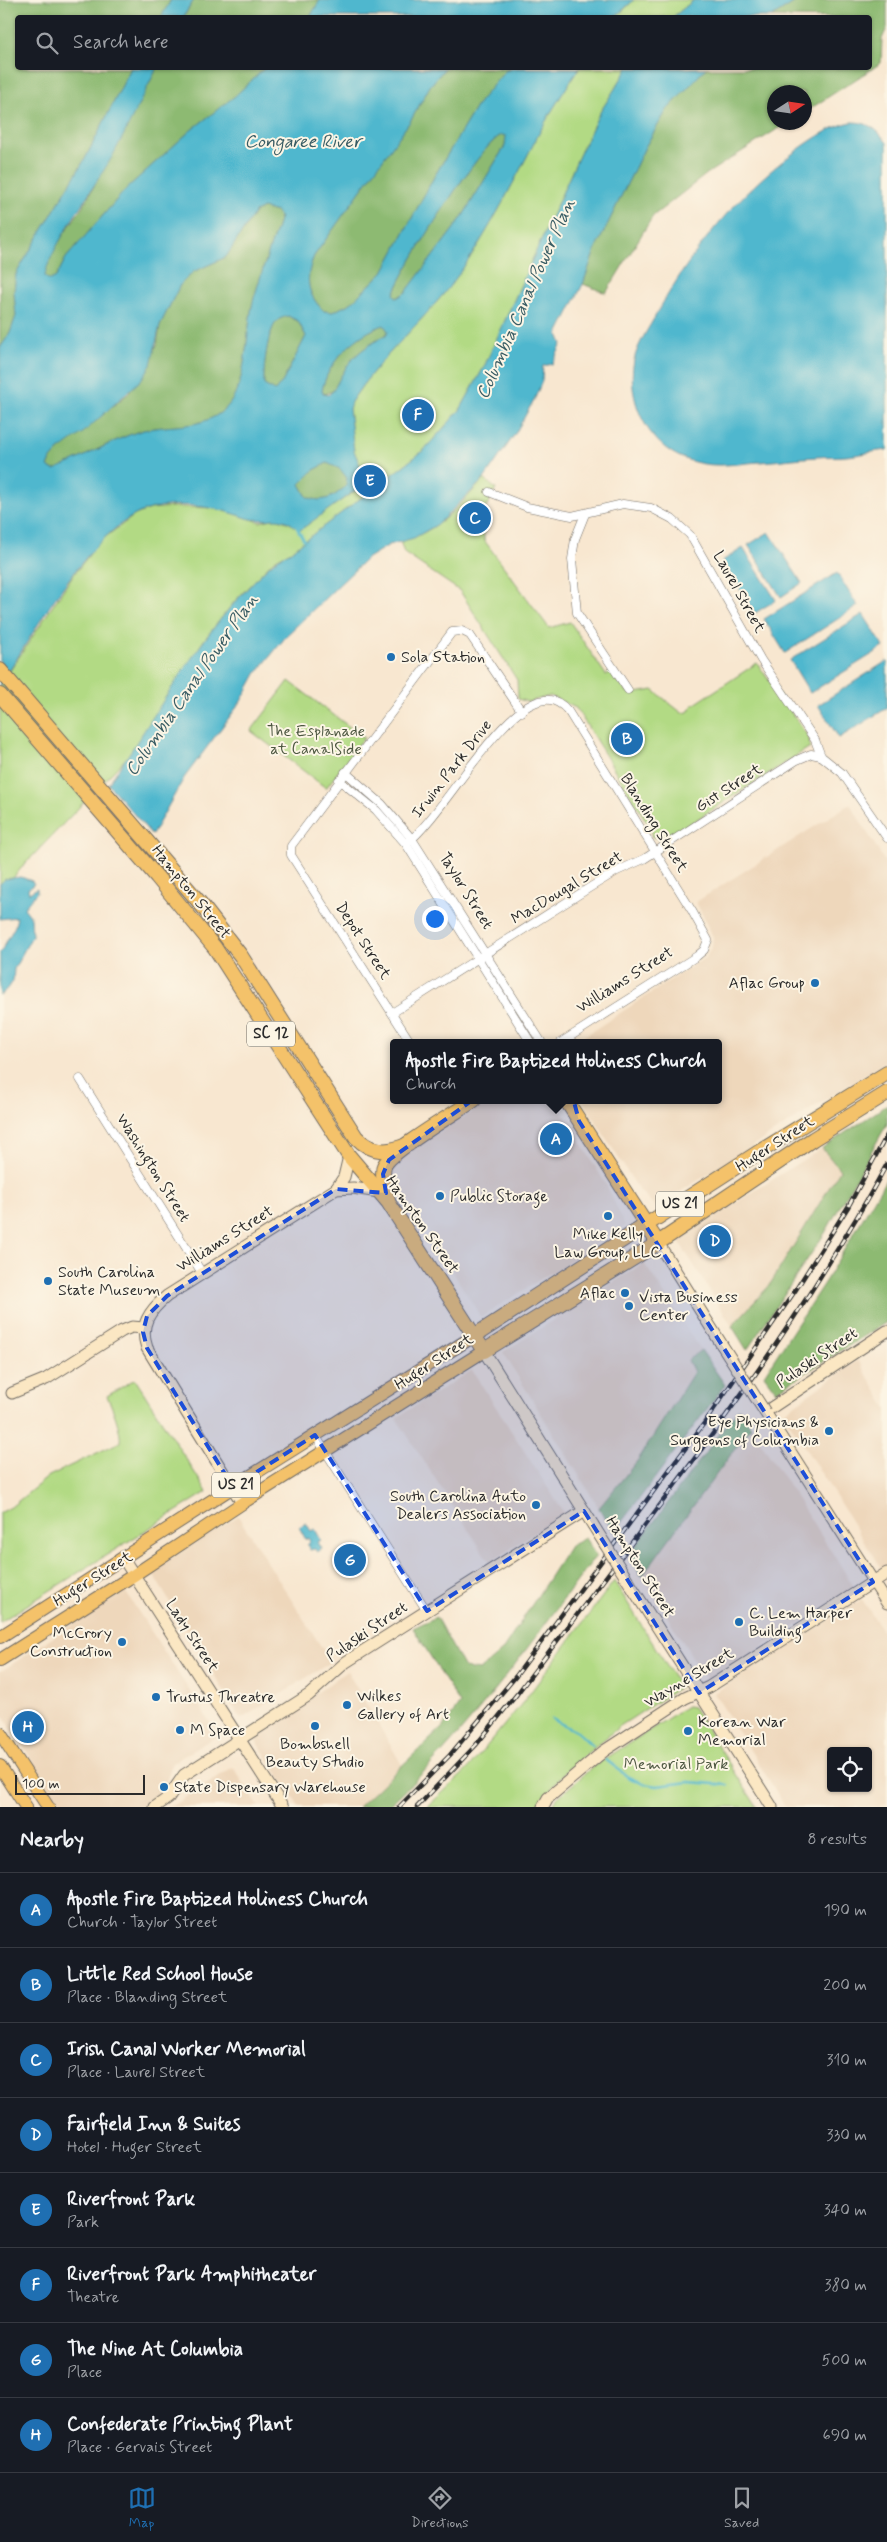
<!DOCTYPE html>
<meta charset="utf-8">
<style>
body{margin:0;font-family:Mynerve,sans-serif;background:#20242c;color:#f1f3f6}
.controls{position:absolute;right:15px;bottom:15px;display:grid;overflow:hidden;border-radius:5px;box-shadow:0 1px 4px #0004}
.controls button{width:45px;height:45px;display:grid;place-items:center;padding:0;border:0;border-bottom:1px solid #363941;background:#171b24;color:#f1f3f6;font:25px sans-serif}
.compass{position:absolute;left:767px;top:85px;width:45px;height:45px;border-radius:50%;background:#171b24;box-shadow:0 1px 4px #0004;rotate:78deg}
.scale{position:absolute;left:15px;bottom:12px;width:130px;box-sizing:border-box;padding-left:5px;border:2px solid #2b2b2b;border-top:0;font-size:14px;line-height:18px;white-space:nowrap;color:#2b2b2b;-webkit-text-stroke:4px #fcf5e5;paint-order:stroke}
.you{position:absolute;left:434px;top:918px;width:18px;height:18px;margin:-12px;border:4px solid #fff;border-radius:50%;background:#1a73e8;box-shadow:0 0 0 8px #1a73e833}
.badge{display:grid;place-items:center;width:32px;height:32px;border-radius:50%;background:#1f6fb2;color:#fff;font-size:16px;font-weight:700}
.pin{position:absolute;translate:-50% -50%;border:2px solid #fff;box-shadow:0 1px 5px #0006}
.popup{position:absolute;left:390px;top:1039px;width:332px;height:65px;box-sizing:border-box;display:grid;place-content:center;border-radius:5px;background:#171b24;filter:drop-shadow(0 1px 4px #0005);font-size:16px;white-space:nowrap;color:#9ea1a6}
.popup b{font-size:19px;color:#f1f3f6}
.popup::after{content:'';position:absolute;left:50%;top:100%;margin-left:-10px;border:10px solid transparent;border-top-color:#171b24}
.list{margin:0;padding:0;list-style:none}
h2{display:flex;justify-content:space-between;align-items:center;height:65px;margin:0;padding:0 20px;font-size:21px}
h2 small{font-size:16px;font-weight:400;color:#9ea1a6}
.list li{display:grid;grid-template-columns:32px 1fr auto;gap:15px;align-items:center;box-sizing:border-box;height:75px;padding:0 20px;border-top:1px solid #363941}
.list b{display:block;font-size:19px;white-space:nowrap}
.list p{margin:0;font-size:16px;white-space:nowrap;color:#9ea1a6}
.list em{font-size:16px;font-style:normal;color:#9ea1a6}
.icon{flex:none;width:28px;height:28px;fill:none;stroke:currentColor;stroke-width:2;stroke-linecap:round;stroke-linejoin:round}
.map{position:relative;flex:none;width:887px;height:1807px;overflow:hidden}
.search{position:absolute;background:#171b24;box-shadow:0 1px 4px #0004;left:15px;right:15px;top:15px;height:55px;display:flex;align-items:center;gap:12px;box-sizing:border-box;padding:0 18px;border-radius:5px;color:#9ea1a6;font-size:19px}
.sheet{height:665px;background:#171b24}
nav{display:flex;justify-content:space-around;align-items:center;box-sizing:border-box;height:70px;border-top:1px solid #363941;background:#171b24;font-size:14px;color:#9ea1a6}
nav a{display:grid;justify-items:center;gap:2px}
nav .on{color:#1f6fb2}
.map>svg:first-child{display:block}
.built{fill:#eed7bb;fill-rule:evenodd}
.green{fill:#b2da84;stroke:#6e8258}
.forest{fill:#8dba72;stroke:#5c724e}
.water{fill:#50b7ce;stroke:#3e717c;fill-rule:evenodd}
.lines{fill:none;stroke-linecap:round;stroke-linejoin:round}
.stream{stroke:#50b7ce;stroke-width:2.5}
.street-casing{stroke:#736d65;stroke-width:9}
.secondary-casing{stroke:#736d65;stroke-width:13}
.primary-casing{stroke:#736d65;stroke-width:14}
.highway-casing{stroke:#736d65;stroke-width:16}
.street{stroke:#fff;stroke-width:8}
.secondary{stroke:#fbe7c3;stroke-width:11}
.primary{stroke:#f4c26a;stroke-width:12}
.highway{stroke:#f4c26a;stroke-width:14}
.rail-casing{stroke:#2b2b2b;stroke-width:4.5}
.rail{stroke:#fcf5e5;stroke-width:2.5;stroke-dasharray:8;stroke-linecap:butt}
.secondary-bridge-casing{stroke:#736d65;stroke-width:13;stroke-linecap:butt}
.secondary-bridge{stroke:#fbe7c3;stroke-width:11}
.marked{fill:#1d4ed8;fill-opacity:0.2;stroke:#1d4ed8;stroke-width:4;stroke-dasharray:10 6;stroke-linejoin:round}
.poi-dot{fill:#1f6fb2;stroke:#fcf5e5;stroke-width:2}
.labels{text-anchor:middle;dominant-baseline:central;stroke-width:4;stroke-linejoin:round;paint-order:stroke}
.shield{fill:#fcf5e5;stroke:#6a6863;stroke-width:1}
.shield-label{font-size:15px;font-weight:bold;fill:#2b2b2b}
.street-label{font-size:16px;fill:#2b2b2b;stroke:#fcf5e5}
.poi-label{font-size:16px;fill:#2b2b2b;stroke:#fcf5e5;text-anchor:start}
.park-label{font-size:16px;fill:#4d5741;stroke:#fcf5e5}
.water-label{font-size:18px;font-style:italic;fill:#385c64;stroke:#fcf5e5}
</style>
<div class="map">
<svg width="887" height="1807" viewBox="0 0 887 1807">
<rect width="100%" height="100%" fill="#fcf5e5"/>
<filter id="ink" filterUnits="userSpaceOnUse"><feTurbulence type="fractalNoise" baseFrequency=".02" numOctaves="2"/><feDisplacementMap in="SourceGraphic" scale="10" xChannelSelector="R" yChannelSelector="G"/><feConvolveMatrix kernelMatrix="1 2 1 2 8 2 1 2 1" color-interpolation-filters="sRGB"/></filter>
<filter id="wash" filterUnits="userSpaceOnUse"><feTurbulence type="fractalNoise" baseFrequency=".0096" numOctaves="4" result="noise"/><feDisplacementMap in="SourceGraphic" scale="20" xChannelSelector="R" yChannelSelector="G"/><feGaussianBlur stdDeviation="1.12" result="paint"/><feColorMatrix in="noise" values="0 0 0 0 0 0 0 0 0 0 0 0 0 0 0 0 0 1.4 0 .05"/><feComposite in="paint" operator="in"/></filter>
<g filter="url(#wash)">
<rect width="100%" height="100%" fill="#f8e7d0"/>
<g class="built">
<path d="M850 804 887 865V1061L656 1207 639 1190 582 1100H718V1043H574L706 957 712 947 713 937 696 902Z"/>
<path d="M490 1100H555L607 1186 625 1226 481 1317 407 1199 390 1182 389 1172 393 1162Z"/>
<path d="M822 1148 840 1170 769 1286 732 1326 678 1240Z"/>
<path d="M644 1263 701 1350 689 1360 694 1371 638 1460 599 1508 503 1352Z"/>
<path d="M858 1360 887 1409V1564L881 1568 783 1413Z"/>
<path d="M472 1370 564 1513 490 1563 396 1418Z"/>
<path d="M751 1427 855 1588 708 1682 642 1576Z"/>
<path d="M238 1516 331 1662 241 1719 151 1571Z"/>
<path d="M125 1591 218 1735 172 1763 163 1792 139 1807H62L0 1711V1672Z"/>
<path d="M862 1599 887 1638V1803L880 1807H786L714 1693ZM831 1751H868V1788H831Z"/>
<path d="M347 1671 402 1765 358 1807H299L255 1738Z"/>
<path d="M233 1767 259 1807H170L197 1790Z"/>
</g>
<g class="green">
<path d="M634 0H694L673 17 615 18Z"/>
<path d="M579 68H628L599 114 583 147 484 367 460 410 423 451 291 551 274 560 235 601 204 640 129 755 24 865 0 893V686L71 578 100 541 135 515 151 509 174 507 219 508 260 522 276 518 292 524 311 521 361 487 356 478 363 472 354 451 349 408 351 402C380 356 424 322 456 278 491 230 515 178 543 126 554 106 567 87 579 68Z"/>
<path d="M484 479 496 489 483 513 484 540 549 628 570 622 606 675 611 672 625 690 631 694 653 690 682 713 688 712 692 706 757 663 809 738 810 747 668 838 661 840 651 836 652 830 576 708 550 696 528 702 518 699 517 680 460 591 404 553 400 541C436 534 461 504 484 479Z"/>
<path d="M289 681 364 738 326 788 251 731Z"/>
<path d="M135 1379 207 1492 0 1622V1513L11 1507 49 1476 120 1442C122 1432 112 1406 107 1396Z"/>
<path d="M614 1581 680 1687 620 1726 566 1771 536 1807H427L467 1770 524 1701Z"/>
<path d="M687 1706 693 1707 757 1807H551L557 1798 594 1766Z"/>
</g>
<g class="forest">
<path d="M0 0H171L161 17 18 18V68H131L85 159 16 274 14 292 16 316 10 333 0 348Z"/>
<path d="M194 0H320L310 17 183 18Z"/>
<path d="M798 0H887V28L882 39 881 63 805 112 804 92H774V122L787 123 708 173 653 216 606 293 583 284 595 250 645 147 667 110 706 68H870V18L772 17Z"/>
<path d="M157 68H265L235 96 190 131 127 188 66 258 56 277 51 280 45 277C45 255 71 226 82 207 109 162 133 114 157 68Z"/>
<path d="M445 68H514L505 71 479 102 434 177 383 272 351 303 333 312 324 311C306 294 305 278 314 256L411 120 430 86Z"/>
<path d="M502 135 506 136 505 146 461 219 406 292 397 298 394 294C402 271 483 139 502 135Z"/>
<path d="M263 208 277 212 280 218C271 245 262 271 254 298 245 329 249 388 224 410 197 433 166 422 137 432 108 442 82 459 54 470L48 467 51 459 58 451 129 393 157 345 160 325 180 285 193 272 226 257 255 212Z"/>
<path d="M288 316 298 321 306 336 283 381 275 391 264 385C263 370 267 332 277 321 280 318 284 317 288 316Z"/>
<path d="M384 325 388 331 386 335C353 354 350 359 333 391L324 394 322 391C327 362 356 334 384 325Z"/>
<path d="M327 463 340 468 347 478 346 486C335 497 322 504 307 497L300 484 314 470Z"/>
<path d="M887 1105V1124L825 1233 747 1350 732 1326 769 1286 840 1170 822 1148Z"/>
<path d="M887 1178V1322L776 1391 764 1375 826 1280Z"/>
<path d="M701 1350 725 1385 614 1532 599 1508 638 1460 694 1372 688 1360Z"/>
<path d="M739 1408 751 1427 642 1576 629 1555Z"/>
<path d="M585 1538 596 1556C530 1643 469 1734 387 1807H358L442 1728 460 1704 413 1628 436 1617 464 1668 480 1670 502 1651 570 1546Z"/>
</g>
<g class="water">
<path d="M171 0H194L183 17H161Z"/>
<path d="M320 0H634L615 17H310Z"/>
<path d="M694 0H798L772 17H673Z"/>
<path d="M131 68H157C142 97 128 128 112 157 98 181 45 256 45 277L50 280 56 277 66 258 127 188 190 131 235 96 265 68H445L430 86 411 120 314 256C305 278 306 294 324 311L333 312 351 303 383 272 434 177 479 102 505 71 514 68H579C567 87 554 106 543 126 515 178 491 230 456 278 424 322 380 356 351 402L349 409 354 451 363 472 356 478 361 486 299 531C280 509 267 526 244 517 215 507 181 501 150 509 91 525 32 636 0 686V348L10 333 16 316 14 292 16 274 85 159ZM502 135 506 136 505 146 461 219 406 292 397 298 394 294C402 271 483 139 502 135ZM263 208 277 212 280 218C271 245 262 271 254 298 245 329 249 388 224 410 198 432 166 422 137 432 109 442 82 459 54 470L48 467 51 459 58 451 84 432 141 380 151 365 160 325 180 285 193 272 226 257 255 212ZM288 316 298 321 306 336 283 381 275 391 264 385C263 370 267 332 277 321 280 318 284 317 288 316ZM384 325 388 331 386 335C353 354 350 359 333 391L328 395 324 394 322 391C327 362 356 334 384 325ZM327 463 340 469 347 478 346 486C335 497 322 504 307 497L300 484 314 470Z"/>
<path d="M628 68H706L667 110 645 147 595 250 583 284 558 334 562 344 552 364 543 366 542 381 535 398 515 434 484 479 438 524 414 538 389 545 366 559 288 634 256 674 240 703 184 778 152 835 108 784C155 719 192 646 248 588 261 573 273 560 291 551L423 451 460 410 484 367 583 147 599 114Z"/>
<path d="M852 122C868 122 878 129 887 143V450C873 451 860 455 846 456 836 457 826 456 816 457 797 458 778 461 759 462 733 464 712 469 685 459 647 445 626 399 634 360 638 343 649 328 657 313 694 248 735 196 796 151 813 139 831 126 852 122Z"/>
<path d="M769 532 802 583 781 597 748 545Z"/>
<path d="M743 548 776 600 755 613 722 561Z"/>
<path d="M837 573 858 606 785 653 764 619Z"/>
<path d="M863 614 884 647 810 693 790 660Z"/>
<path d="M887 661V708L839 738 818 705Z"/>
<path d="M21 877 32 881 34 884 28 889 29 893 37 888V892L24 908 31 917 32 936 14 969 13 982 0 996V953L15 926 17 917 0 919V884L5 879Z"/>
<path d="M306 1523 311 1531 315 1529 321 1540 318 1542 322 1549 317 1552 315 1549 310 1550 307 1545 310 1542 308 1538 306 1540 299 1527Z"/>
</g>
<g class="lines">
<g class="stream">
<path d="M297 528 304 540"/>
<path d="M552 1719 577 1732 592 1745"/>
<path d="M605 1759 628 1777 644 1784 657 1786 689 1782 728 1785"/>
</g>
</g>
</g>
<g filter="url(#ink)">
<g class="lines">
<g class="street-casing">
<g id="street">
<path d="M489 492 527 507 572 516 623 504 651 508 672 519 690 535 761 660 815 740 821 756 842 773 887 838"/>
<path d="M585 514 575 539 572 559 577 613 628 690"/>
<path d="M345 772 382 804 412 839 542 1043"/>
<path d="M339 780 376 810 406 844 531 1043"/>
<path d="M406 844C444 815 501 704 545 700 554 699 562 704 568 711L692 911 708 940 704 950 697 956 560 1043"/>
<path d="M392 1013 589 888 617 871 644 859 797 760 811 754 821 756"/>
<path d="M411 1043 291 855V846L452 632 462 631 470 635 522 712"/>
<path d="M80 1079 202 1273"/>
<path d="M315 1435 427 1611"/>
</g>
</g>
<g class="secondary-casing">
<g id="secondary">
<path d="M336 1189 344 1177 349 1156"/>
<path d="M658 1243 722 1345"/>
<path d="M887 1331 765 1412 887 1603"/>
<path d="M484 1351 593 1525"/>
<path d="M12 1393 46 1379 122 1331 132 1327 144 1328"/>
<path d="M242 1503 147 1348C139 1325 149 1311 167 1296L336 1189 353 1188 379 1192"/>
<path d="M123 1558 283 1807"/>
<path d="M635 1592 772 1807"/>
<path d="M155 1807 168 1798 184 1775 309 1695 346 1662 584 1511"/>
<path d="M543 1807 548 1798 604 1751 685 1698 709 1687 887 1573"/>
</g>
</g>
<g class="primary-casing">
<g id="primary">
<path d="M0 1637 233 1487 474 1336"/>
<path d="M0 1660 134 1575 247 1500 484 1351"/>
<path d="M0 1733 48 1807"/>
<path d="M0 1766 26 1807"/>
</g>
</g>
<g class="highway-casing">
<g id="highway">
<path d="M0 670 200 903 241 956 356 1137C372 1154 389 1153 409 1144"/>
<path d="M0 695 157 877 215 948 349 1156 388 1202 484 1351 658 1243 813 1139 887 1093"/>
<path d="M566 1100 658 1243"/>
<path d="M388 1201C386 1191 381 1176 384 1166 391 1150 457 1112 474 1100"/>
<path d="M474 1336 759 1152 887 1073"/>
</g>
</g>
<use href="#street" class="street"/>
<use href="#secondary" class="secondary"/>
<use href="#primary" class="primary"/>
<use href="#highway" class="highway"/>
<g class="rail-casing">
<g id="rail">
<path d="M399 1807 450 1755 516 1676 705 1422 795 1291 848 1207 887 1135"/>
<path d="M417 1807 476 1745 517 1694C646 1522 784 1353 887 1164"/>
</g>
</g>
<use href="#rail" class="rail"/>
<g class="secondary-bridge-casing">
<g id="secondary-bridge">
<path d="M722 1345 765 1412"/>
<path d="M593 1525 635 1592"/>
</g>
</g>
<use href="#secondary-bridge" class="secondary-bridge"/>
</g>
</g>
<path class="marked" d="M545 1048 571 1090 579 1121 873 1582 699 1693 584 1511 427 1611 315 1435 233 1487 147 1348 143 1332 147 1316 167 1296 336 1189 386 1193 383 1174 389 1160Z"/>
<g class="poi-dot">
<circle cx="391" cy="657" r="5"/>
<circle cx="815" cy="983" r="5"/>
<circle cx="440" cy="1196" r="5"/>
<circle cx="608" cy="1216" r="5"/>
<circle cx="48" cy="1281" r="5"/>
<circle cx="625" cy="1293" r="5"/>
<circle cx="629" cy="1306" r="5"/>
<circle cx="829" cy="1431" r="5"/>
<circle cx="536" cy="1505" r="5"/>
<circle cx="739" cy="1622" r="5"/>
<circle cx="122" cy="1642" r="5"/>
<circle cx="156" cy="1697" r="5"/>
<circle cx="347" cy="1705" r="5"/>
<circle cx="315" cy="1726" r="5"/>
<circle cx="180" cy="1730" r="5"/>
<circle cx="688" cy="1731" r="5"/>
<circle cx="164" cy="1787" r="5"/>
</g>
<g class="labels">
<g class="shield">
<rect x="247" y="1021.5" width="48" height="25" rx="4"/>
<rect x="656" y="1191.5" width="48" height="25" rx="4"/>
<rect x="212" y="1472.5" width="48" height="25" rx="4"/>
</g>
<g class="shield-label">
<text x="271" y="1034">SC 12</text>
<text x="680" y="1204">US 21</text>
<text x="236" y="1485">US 21</text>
</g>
<g class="street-label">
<text transform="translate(739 592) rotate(61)">Laurel Street</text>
<text transform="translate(452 769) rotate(-52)">Irwin Park Drive</text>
<text transform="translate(729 788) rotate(-33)">Gist Street</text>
<text transform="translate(654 823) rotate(58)">Blanding Street</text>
<text transform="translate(567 888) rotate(-31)">MacDougal Street</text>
<text transform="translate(466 891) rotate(58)">Taylor Street</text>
<text transform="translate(191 892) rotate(51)">Hampton Street</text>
<text transform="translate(363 941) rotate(57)">Depot Street</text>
<text transform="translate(625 980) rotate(-32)">Williams Street</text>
<text transform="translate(775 1144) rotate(-33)">Huger Street</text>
<text transform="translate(153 1168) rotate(58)">Washington Street</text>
<text transform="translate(422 1225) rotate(55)">Hampton Street</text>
<text transform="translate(225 1239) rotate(-32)">Williams Street</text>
<text transform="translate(817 1358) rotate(-34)">Pulaski Street</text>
<text transform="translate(434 1362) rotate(-33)">Huger Street</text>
<text transform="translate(640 1567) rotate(58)">Hampton Street</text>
<text transform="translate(93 1579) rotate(-32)">Huger Street</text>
<text transform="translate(367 1632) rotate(-34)">Pulaski Street</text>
<text transform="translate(192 1636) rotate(57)">Lady Street</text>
<text transform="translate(689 1678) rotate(-31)">Wayne Street</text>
</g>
<g class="poi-label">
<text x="401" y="657">Sola Station</text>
<text x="805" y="983" text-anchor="end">Aflac Group</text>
<text x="450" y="1196">Public Storage</text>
<text x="608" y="1234" text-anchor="middle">Mike Kelly<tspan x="608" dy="18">Law Group, LLC</tspan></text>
<text x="58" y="1272">South Carolina<tspan x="58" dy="18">State Museum</tspan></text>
<text x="615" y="1293" text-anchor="end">Aflac</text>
<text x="639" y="1297">Vista Business<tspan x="639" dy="18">Center</tspan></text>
<text x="819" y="1422" text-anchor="end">Eye Physicians &amp;<tspan x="819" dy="18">Surgeons of Columbia</tspan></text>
<text x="526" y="1496" text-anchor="end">South Carolina Auto<tspan x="526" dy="18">Dealers Association</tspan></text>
<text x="749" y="1613">C. Lem Harper<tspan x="749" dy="18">Building</tspan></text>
<text x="112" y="1633" text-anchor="end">McCrory<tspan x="112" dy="18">Construction</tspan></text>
<text x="357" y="1696">Wilkes<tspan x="357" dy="18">Gallery of Art</tspan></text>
<text x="166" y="1697">Trustus Threatre</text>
<text x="698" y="1722">Korean War<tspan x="698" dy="18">Memorial</tspan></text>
<text x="190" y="1730">M Space</text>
<text x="315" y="1744" text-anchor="middle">Bombshell<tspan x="315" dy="18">Beauty Studio</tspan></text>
<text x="174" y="1787">State Dispensary Warehouse</text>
</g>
<g class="park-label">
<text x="316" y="731">The Esplanade<tspan x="316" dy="18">at CanalSide</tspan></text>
<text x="676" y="1764">Memorial Park</text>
</g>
<g class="water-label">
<text x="303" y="142">Congaree River</text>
<text transform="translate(526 299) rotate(-66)">Columbia Canal Power Plan</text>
<text transform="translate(192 685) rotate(-55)">Columbia Canal Power Plan</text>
</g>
</g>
</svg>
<div class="controls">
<button><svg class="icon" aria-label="locate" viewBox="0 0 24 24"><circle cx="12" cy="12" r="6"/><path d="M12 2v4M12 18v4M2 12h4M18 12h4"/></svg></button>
</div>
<svg class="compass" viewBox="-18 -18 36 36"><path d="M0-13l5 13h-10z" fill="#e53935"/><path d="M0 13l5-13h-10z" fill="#9ea1a6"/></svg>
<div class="scale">100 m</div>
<div class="you"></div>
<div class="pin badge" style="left:556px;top:1139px">A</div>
<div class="popup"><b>Apostle Fire Baptized Holiness Church</b>Church</div>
<div class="pin badge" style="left:627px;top:739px">B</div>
<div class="pin badge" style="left:475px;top:518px">C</div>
<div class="pin badge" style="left:715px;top:1241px">D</div>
<div class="pin badge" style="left:370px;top:481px">E</div>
<div class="pin badge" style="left:418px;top:415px">F</div>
<div class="pin badge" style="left:350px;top:1560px">G</div>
<div class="pin badge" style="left:28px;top:1727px">H</div>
<div class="search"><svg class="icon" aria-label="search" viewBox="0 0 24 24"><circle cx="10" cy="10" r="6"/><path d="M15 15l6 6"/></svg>Search here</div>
</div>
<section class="sheet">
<h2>Nearby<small>8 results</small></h2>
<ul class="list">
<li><span class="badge">A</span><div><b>Apostle Fire Baptized Holiness Church</b><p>Church · Taylor Street</p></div><em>190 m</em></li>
<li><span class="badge">B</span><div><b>Little Red School House</b><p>Place · Blanding Street</p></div><em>200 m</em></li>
<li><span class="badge">C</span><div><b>Irish Canal Worker Memorial</b><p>Place · Laurel Street</p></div><em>310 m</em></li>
<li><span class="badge">D</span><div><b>Fairfield Inn &amp; Suites</b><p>Hotel · Huger Street</p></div><em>330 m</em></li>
<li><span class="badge">E</span><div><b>Riverfront Park</b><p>Park</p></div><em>340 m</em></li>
<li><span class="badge">F</span><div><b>Riverfront Park Amphitheater</b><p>Theatre</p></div><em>380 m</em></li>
<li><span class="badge">G</span><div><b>The Nine At Columbia</b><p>Place</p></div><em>500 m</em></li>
<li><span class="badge">H</span><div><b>Confederate Printing Plant</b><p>Place · Gervais Street</p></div><em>690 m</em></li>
</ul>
</section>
<nav>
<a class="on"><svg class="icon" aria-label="map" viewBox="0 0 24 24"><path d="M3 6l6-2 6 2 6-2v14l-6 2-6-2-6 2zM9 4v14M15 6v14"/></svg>Map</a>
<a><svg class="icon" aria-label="directions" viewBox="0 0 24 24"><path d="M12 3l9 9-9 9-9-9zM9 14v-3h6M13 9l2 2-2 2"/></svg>Directions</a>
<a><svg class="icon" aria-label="saved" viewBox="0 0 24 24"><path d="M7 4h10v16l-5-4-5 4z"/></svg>Saved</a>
</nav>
